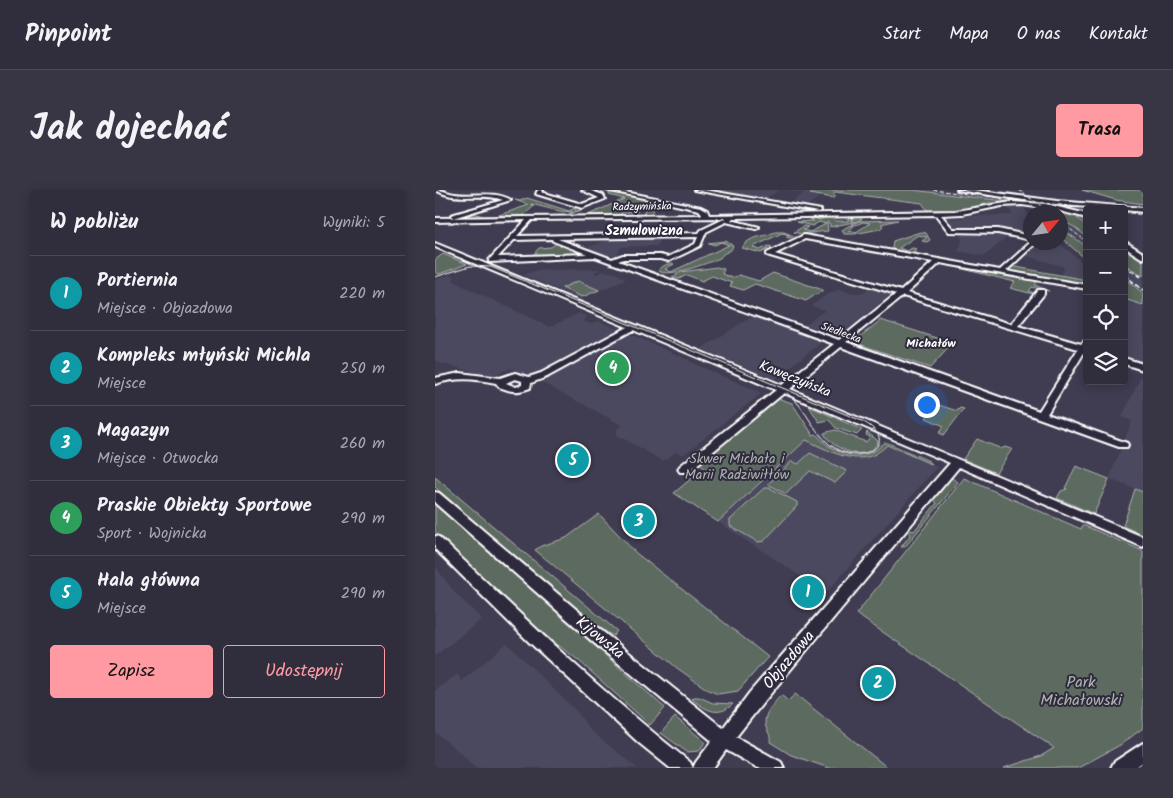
<!DOCTYPE html>
<html lang="pl">
<meta charset="utf-8">
<style>
body{margin:0;font-family:Kalam,sans-serif;background:#383544;color:#f1f3f6}
.controls{position:absolute;right:15px;top:15px;display:grid;overflow:hidden;border-radius:5px;box-shadow:0 2px 12px #0003}
.controls button{width:45px;height:45px;display:grid;place-items:center;padding:0;border:0;border-bottom:1px solid #4b4957;background:#302d3d;color:#f1f3f6;font:25px sans-serif}
.compass{position:absolute;left:588px;top:15px;width:45px;height:45px;border-radius:50%;background:#302d3d;box-shadow:0 2px 12px #0003;rotate:61deg}
.you{position:absolute;left:491px;top:214px;width:18px;height:18px;margin:-12px;border:4px solid #fff;border-radius:50%;background:#1a73e8;box-shadow:0 0 0 8px #1a73e833}
.badge{display:grid;place-items:center;width:32px;height:32px;border-radius:50%;background:#ff9aa2;color:#fff;font-size:16px;font-weight:700}
.pin{position:absolute;translate:-50% -50%;border:2px solid #fff;box-shadow:0 1px 5px #0006}
.list{margin:0;padding:0;list-style:none}
h2{display:flex;justify-content:space-between;align-items:center;height:65px;margin:0;padding:0 20px;font-size:21px}
h2 small{font-size:16px;font-weight:400;color:#a8a8b0}
.list li{display:grid;grid-template-columns:32px 1fr auto;gap:15px;align-items:center;box-sizing:border-box;height:75px;padding:0 20px;border-top:1px solid #4b4957}
.list b{display:block;font-size:19px;white-space:nowrap}
.list p{margin:0;font-size:16px;white-space:nowrap;color:#a8a8b0}
.list em{font-size:16px;font-style:normal;color:#a8a8b0}
.actions{display:flex;gap:10px;padding:15px 20px}
.actions a{flex:1;padding:11px 0;border:1px solid #ff9aa2;border-radius:5px;text-align:center;font-size:18px;color:#ff9aa2}
.actions .main{background:#ff9aa2;color:#111}
.icon{flex:none;width:28px;height:28px;fill:none;stroke:currentColor;stroke-width:2;stroke-linecap:round;stroke-linejoin:round}
.map{position:relative;flex:none;width:708px;height:578px;overflow:hidden;border-radius:5px}
header{display:flex;align-items:center;gap:30px;box-sizing:border-box;height:70px;padding:0 25px;background:#302d3d;border-bottom:1px solid #4b4957}
header strong{font-size:24px}
nav{display:flex;gap:28px;margin-inline-start:auto;font-size:18px}
.intro{display:flex;align-items:center;justify-content:space-between;box-sizing:border-box;height:120px;padding:0 30px}
h1{margin:0;font-size:35px}
.button{padding:12px 22px;border-radius:5px;background:#ff9aa2;color:#111;font-size:18px;font-weight:700}
main{display:flex;gap:30px;padding:0 30px}
aside{flex:1;background:#302d3d;border-radius:5px;box-shadow:0 2px 12px #0003}
.map>svg:first-child{display:block}
.built{fill:#4c485f}
.green{fill:#5d6a60;stroke:#aeb4b0}
.lines{fill:none;stroke-linecap:round;stroke-linejoin:round}
.minor-casing{stroke:#fff;stroke-width:4}
.major-casing{stroke:#fff;stroke-width:4}
.minor{fill:#2f2a3d;fill-rule:evenodd}
.major{fill:#2f2a3d;fill-rule:evenodd}
.tram{stroke:#fff;stroke-width:1}
.rail-far1{stroke:#fff;stroke-width:1;stroke-dasharray:4 2;stroke-linecap:butt}
.rail{stroke:#fff;stroke-width:2;stroke-dasharray:5 2.5;stroke-linecap:butt}
.labels{text-anchor:middle;dominant-baseline:central;stroke-width:4;stroke-linejoin:round;paint-order:stroke}
.far-street-label{font-size:11px;fill:#fff;stroke:#2f2a3d}
.far-neighbourhood-label{font-size:12px;font-weight:bold;fill:#fff;stroke:#2f2a3d}
.far-quarter-label{font-size:14px;font-weight:bold;fill:#fff;stroke:#2f2a3d}
.street-label{font-size:14px;fill:#fff;stroke:#2f2a3d}
.park-label{font-size:14px;fill:#aeb4b0;stroke:#2f2a3d}
.near-street-label{font-size:16px;fill:#fff;stroke:#2f2a3d}
.near-park-label{font-size:16px;fill:#aeb4b0;stroke:#2f2a3d}
</style>
<header>
<strong>Pinpoint</strong>
<nav><a>Start</a><a>Mapa</a><a>O nas</a><a>Kontakt</a></nav>
</header>
<div class="intro"><h1>Jak dojechać</h1><a class="button">Trasa</a></div>
<main>
<aside>
<h2>W pobliżu<small>Wyniki: 5</small></h2>
<ul class="list">
<li><span class="badge" style="background:#0f9aa8">1</span><div><b>Portiernia</b><p>Miejsce · Objazdowa</p></div><em>220 m</em></li>
<li><span class="badge" style="background:#0f9aa8">2</span><div><b>Kompleks młyński Michla</b><p>Miejsce</p></div><em>250 m</em></li>
<li><span class="badge" style="background:#0f9aa8">3</span><div><b>Magazyn</b><p>Miejsce · Otwocka</p></div><em>260 m</em></li>
<li><span class="badge" style="background:#2e9e5b">4</span><div><b>Praskie Obiekty Sportowe</b><p>Sport · Wojnicka</p></div><em>290 m</em></li>
<li><span class="badge" style="background:#0f9aa8">5</span><div><b>Hala główna</b><p>Miejsce</p></div><em>290 m</em></li>
</ul>
<div class="actions"><a class="main">Zapisz</a><a>Udostępnij</a></div>
</aside>
<div class="map">
<svg width="708" height="578" viewBox="0 0 708 578">
<rect width="100%" height="100%" fill="#403c51"/>
<filter id="ink" filterUnits="userSpaceOnUse"><feTurbulence type="fractalNoise" baseFrequency=".02" numOctaves="2"/><feDisplacementMap in="SourceGraphic" scale="10" xChannelSelector="R" yChannelSelector="G"/><feConvolveMatrix kernelMatrix="1 2 1 2 8 2 1 2 1" color-interpolation-filters="sRGB"/></filter>
<g filter="url(#ink)">
<g class="built">
<path d="M269 0H345L328 9Z"/>
<path d="M349 0H380L376 4 386 6 371 16 354 14 369 3Z"/>
<path d="M477 0H510L656 19H652V21L645 20Z"/>
<path d="M589 17 595 28V46L576 42 573 40H522L516 38 512 33 516 32 513 28H528L527 26 578 25 573 18Z"/>
<path d="M641 28 652 36 640 37 652 47V57L626 38V29Z"/>
<path d="M533 43H560L574 45 550 66 523 61 527 51 525 45Z"/>
<path d="M225 48 223 56 186 57 182 65H167L149 59 174 49Z"/>
<path d="M605 53H624L652 76V90L626 86 629 79 627 76 591 66Z"/>
<path d="M689 74 708 86V103L689 88Z"/>
<path d="M166 79 159 82 162 84 168 81 181 83 191 89 146 109 88 85 102 80Z"/>
<path d="M14 85 20 87 18 90 24 94 115 137 144 123 152 126 148 131 156 134 163 131 183 139 181 143 96 186 75 178 57 187H48L40 182 8 174 0 170V90Z"/>
<path d="M435 98 457 104 404 146 370 135 390 120 376 116 391 105 405 99 415 103H429Z"/>
<path d="M689 109 708 115V173L689 168Z"/>
<path d="M317 126 353 139 387 152 340 189 266 159Z"/>
<path d="M193 143 256 171 255 172 327 203 248 265 241 262 228 271 182 245V239L187 235 106 192Z"/>
<path d="M708 182V302L674 289 697 231 687 227Z"/>
<path d="M389 243 394 252 410 261H432L441 256 443 251 447 253 446 255 439 262 429 265H413L391 254 381 244Z"/>
<path d="M371 250 403 264 425 269 444 264 451 255 502 277 391 403 283 332Z"/>
<path d="M0 376 21 404 47 429 0 466Z"/>
<path d="M72 453 143 523 155 540 202 578H40L27 564 0 542V501L22 484 27 491Z"/>
</g>
<g class="green">
<path d="M380 0H477L579 12 554 13 528 20 493 21 487 13 400 2 398 4 401 6 399 8 375 4Z"/>
<path d="M647 0H708V14L681 10Z"/>
<path d="M174 3H180L240 15 220 16 216 24H208L211 18H204L202 22H187L186 25H153L189 9 174 5Z"/>
<path d="M92 8 134 21 140 18 141 21 149 19 132 25 138 22 124 21 96 14 99 16 88 26 20 27 35 22 48 26H61L94 15 80 10 85 11Z"/>
<path d="M612 19 635 22 652 29V35L645 28H642L652 36 649 37 652 39V47L639 37 626 30V22H617Z"/>
<path d="M426 26 427 29 423 31 463 30 446 34 448 36 445 39 419 44H409L407 40 415 35 419 36 414 40 421 42 435 33 428 32 421 35 417 34 423 31 395 37V34L392 32 393 41 366 44 359 42 369 36 373 37 368 40 375 42 391 34 384 32 377 36 362 32 376 31V28L378 32V28L385 30 391 27H386H399L398 29 401 31H413V29L418 31 417 27Z"/>
<path d="M626 38 652 57V70L626 48Z"/>
<path d="M340 42H349L359 46 355 48 351 47 354 45 347 43 318 57 325 60 334 56 337 57 326 63 307 58C314 45 328 48 340 42Z"/>
<path d="M485 42 491 43 495 50 492 52 487 51 492 47 483 45 464 58 472 61 477 58 482 59 476 63 457 59 458 51Z"/>
<path d="M291 51 298 56 296 60 288 64 285 68C273 73 234 88 224 81 225 76 234 73 239 74L230 79 236 82 240 80 294 55 286 52 280 55 273 53Z"/>
<path d="M122 53 154 65 97 66 104 58 116 57Z"/>
<path d="M689 56 708 69V86L689 74Z"/>
<path d="M8 64 32 74 4 84 0 82V70Z"/>
<path d="M526 76 604 89 600 95 614 101 597 97 594 101 599 103 598 104 575 98 580 92 524 78Z"/>
<path d="M575 76 652 90V95L575 82 572 79Z"/>
<path d="M282 77 289 79 287 84 297 88 304 85 324 91 338 83 388 100 371 111 320 94 308 100 295 96 297 93 277 86 267 91 252 85 244 89 237 87 246 82Z"/>
<path d="M689 88 708 103V115L689 109Z"/>
<path d="M143 91 164 100 147 107 127 98Z"/>
<path d="M446 130 452 132 518 153 495 178 418 152Z"/>
<path d="M342 208 357 213 378 245 381 244C398 265 429 275 449 253H453L494 271 498 275 452 255C428 281 397 262 371 250L283 332 239 303 259 286 263 289 273 280 262 273Z"/>
<path d="M500 215H504L522 221 525 218 529 219 509 245 504 243 509 236 491 228Z"/>
<path d="M374 216 427 240 422 245 401 238 394 230 384 232Z"/>
<path d="M400 240 431 252 435 247 431 245 432 242 443 251C435 275 397 260 389 243Z"/>
<path d="M542 249 567 259 569 257 577 259 561 283 528 269Z"/>
<path d="M375 263 412 281 400 293 375 281 351 304 333 294 357 271 363 274Z"/>
<path d="M641 276 674 289 659 324 622 308 626 301 632 299 630 298Z"/>
<path d="M0 287 182 441 178 446 158 434 0 297Z"/>
<path d="M515 287 523 292 470 357H466L476 344 471 340V339L479 341 502 313 496 308Z"/>
<path d="M529 288 646 339 648 335 708 361V538L685 555 643 578H569L606 566 619 558 421 424Z"/>
<path d="M329 298H335L362 312V316L329 351 323 352 295 336V330Z"/>
<path d="M700 299 708 302V345L688 336Z"/>
<path d="M0 315 230 518 215 535 143 470 99 437 0 342Z"/>
<path d="M164 324 201 363 333 467 303 501 283 504 273 500 242 478 100 360 106 356 131 348Z"/>
<path d="M360 504 453 578H394L356 565 335 552C336 545 333 543 331 537 327 524 338 515 346 505L353 511Z"/>
<path d="M259 507H264L278 513 298 514C283 528 271 520 257 509Z"/>
<path d="M240 527 270 552 264 561 252 562 226 543Z"/>
</g>
<g class="lines">
<g class="minor-casing">
<g id="minor">
<path d="M1 0C8 0 13 3 20 4 39 7 58 0 76 10L18 28 16 25 68 10C45 2 21 13 1 0Z"/>
<path d="M103 0H108L106 2 147 14 164 8 147 0H154L168 5 170 9 147 18 101 4Z"/>
<path d="M171 0H180L266 17 272 20 274 25 521 21 577 12 610 14 652 24V28L621 20 587 15 567 16 527 24 506 25 518 39H563L596 46V50L563 43 514 42 501 25 298 28 296 30 324 37 321 39 291 32 271 42 265 56 234 71 225 69H189L183 71 404 150 461 104 332 65V63L369 45 565 80 596 52H602L571 81 652 95V99L505 73 472 103 576 134 603 100H609V104L583 136 646 154 652 149V161H650L612 224 692 253 693 255 692 257H684L406 157 355 199 708 347V357L524 277 327 514 301 547 346 572 349 578H323L291 560 278 578H258L261 572 277 551 158 452 0 313V302L4 303 168 442 288 538 315 502 515 273 349 203 253 282H245L243 279 245 276 341 200 198 140 112 187 96 193 95 198C81 203 78 202 64 197L61 193C38 189 23 187 0 194V188L25 183 65 188 80 183 94 187 106 183 192 137 0 57V53L347 195 399 154 160 67 54 72V70L91 30 0 32V28L268 25 264 20ZM291 28 266 40 264 43 82 46 97 30ZM263 47 260 54 233 67 225 65H188L177 69 123 49ZM117 49 118 51 152 64 63 67 79 50ZM370 49 498 72 466 101 340 64ZM468 106 643 159 604 221 411 152ZM80 189 87 191V195L81 197 71 193Z"/>
<path d="M259 0H270L386 20 383 22Z"/>
<path d="M689 168 708 174V180L689 174Z"/>
<path d="M0 346 4 347C86 425 167 503 255 572L258 578H235L204 553 94 452 0 359Z"/>
<path d="M708 553V572L700 578H676L679 572Z"/>
</g>
</g>
<g class="major-casing">
<g id="major">
<path d="M522 0H539L622 11 708 18V22L689 20V19L622 15Z"/>
<path d="M689 51 708 63V69L689 57Z"/>
</g>
</g>
<use href="#minor" class="minor"/>
<use href="#major" class="major"/>
<path class="tram" d="M0 87 35 76 56 77 427 231C466 252 431 273 403 260 379 248 373 218 352 203"/>
<g class="rail-far1">
<path d="M498 0 660 19"/>
<path d="M584 0 614 22"/>
<path d="M689 22 708 25"/>
<path d="M626 32 652 52"/>
</g>
<g class="rail">
<path d="M689 76 708 88"/>
<path d="M689 85 708 100"/>
</g>
</g>
</g>
<g class="labels">
<g class="far-street-label">
<text transform="translate(207 17) rotate(-1)">Radzymińska</text>
<text transform="translate(406 143) rotate(20)">Siedlecka</text>
</g>
<g class="far-neighbourhood-label">
<text x="496" y="153">Michałów</text>
</g>
<g class="far-quarter-label">
<text x="209" y="41">Szmulowizna</text>
</g>
<g class="street-label">
<text transform="translate(360 189) rotate(22)">Kawęczyńska</text>
</g>
<g class="park-label">
<text x="302" y="269">Skwer Michała i<tspan x="302" dy="16">Marii Radziwiłłów</tspan></text>
</g>
<g class="near-street-label">
<text transform="translate(165 448) rotate(39)">Kijowska</text>
<text transform="translate(354 470) rotate(-50)">Objazdowa</text>
</g>
<g class="near-park-label">
<text x="646" y="492">Park<tspan x="646" dy="18">Michałowski</tspan></text>
</g>
</g>
</svg>
<div class="controls">
<button>+</button>
<button>−</button>
<button><svg class="icon" aria-label="locate" viewBox="0 0 24 24"><circle cx="12" cy="12" r="6"/><path d="M12 2v4M12 18v4M2 12h4M18 12h4"/></svg></button>
<button><svg class="icon" aria-label="layers" viewBox="0 0 24 24"><path d="M12 4l9 5-9 5-9-5zM3 14l9 5 9-5"/></svg></button>
</div>
<svg class="compass" viewBox="-18 -18 36 36"><path d="M0-13l5 13h-10z" fill="#e53935"/><path d="M0 13l5-13h-10z" fill="#a8a8b0"/></svg>
<div class="you"></div>
<div class="pin badge" style="left:373px;top:402px;background:#0f9aa8">1</div>
<div class="pin badge" style="left:443px;top:493px;background:#0f9aa8">2</div>
<div class="pin badge" style="left:204px;top:331px;background:#0f9aa8">3</div>
<div class="pin badge" style="left:178px;top:178px;background:#2e9e5b">4</div>
<div class="pin badge" style="left:138px;top:270px;background:#0f9aa8">5</div>
</div>
</main>
